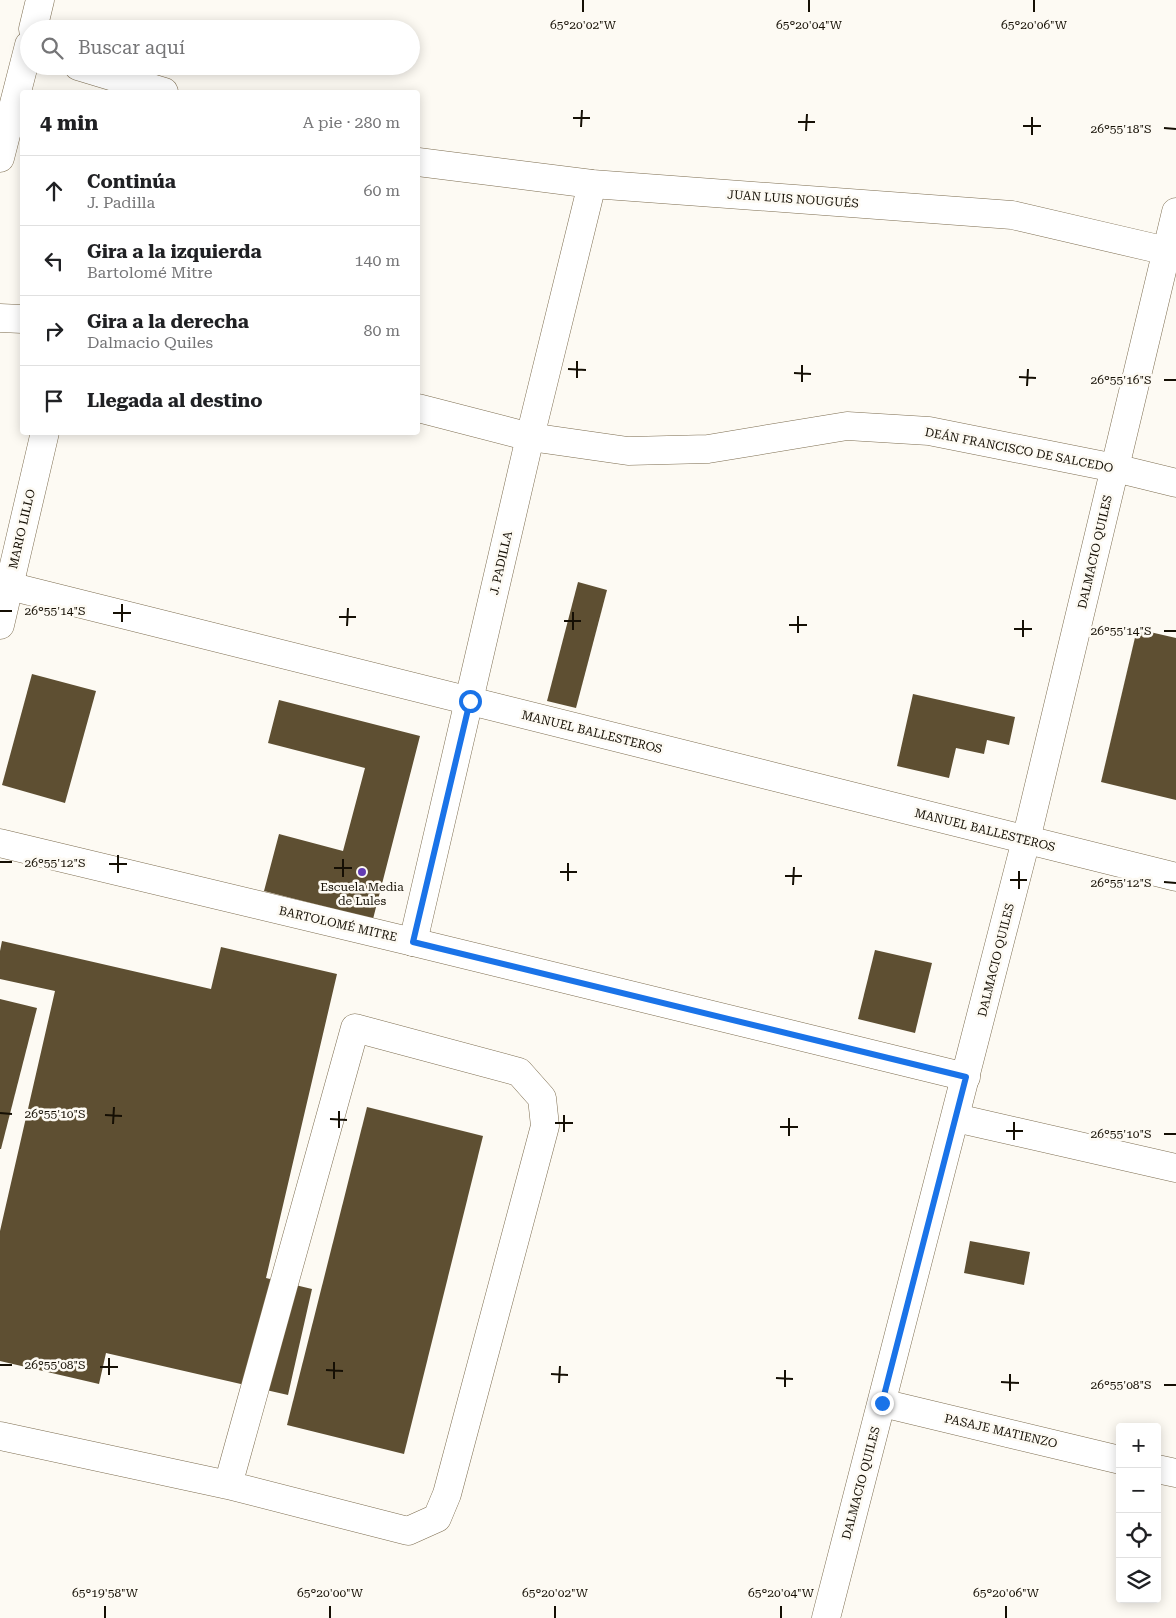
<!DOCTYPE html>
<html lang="es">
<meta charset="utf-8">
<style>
body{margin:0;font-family:"Roboto Serif",serif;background:#f2f2f2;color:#202124}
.controls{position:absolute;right:15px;bottom:15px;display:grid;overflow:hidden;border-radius:5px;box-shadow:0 2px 12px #0003}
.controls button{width:45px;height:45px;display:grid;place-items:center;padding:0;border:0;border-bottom:1px solid #e0e0e0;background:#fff;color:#202124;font:25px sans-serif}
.stop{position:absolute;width:15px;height:15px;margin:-11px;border:4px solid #1a73e8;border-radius:50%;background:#fff}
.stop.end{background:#1a73e8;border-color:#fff;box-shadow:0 1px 5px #0008}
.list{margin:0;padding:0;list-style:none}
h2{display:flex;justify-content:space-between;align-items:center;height:65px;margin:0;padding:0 20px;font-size:21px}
h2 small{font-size:16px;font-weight:400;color:#757577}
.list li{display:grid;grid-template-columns:32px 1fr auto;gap:15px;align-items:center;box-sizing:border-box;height:70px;padding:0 20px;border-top:1px solid #e0e0e0}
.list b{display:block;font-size:19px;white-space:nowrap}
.list p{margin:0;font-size:16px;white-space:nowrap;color:#757577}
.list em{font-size:16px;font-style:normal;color:#757577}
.icon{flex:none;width:28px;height:28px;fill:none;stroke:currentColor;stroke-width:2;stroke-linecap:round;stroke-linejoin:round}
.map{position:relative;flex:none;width:1176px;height:1618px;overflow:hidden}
.search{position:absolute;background:#fff;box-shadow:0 2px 12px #0003;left:20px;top:20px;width:400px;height:55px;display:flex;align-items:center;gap:12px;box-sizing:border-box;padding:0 18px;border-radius:28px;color:#757577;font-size:19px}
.panel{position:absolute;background:#fff;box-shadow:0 2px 12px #0003;left:20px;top:90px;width:400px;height:345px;border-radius:5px}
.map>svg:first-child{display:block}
.building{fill:#5e4f32}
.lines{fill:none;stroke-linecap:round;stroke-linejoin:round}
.minor-casing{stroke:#7d6d50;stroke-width:29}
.major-casing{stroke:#7d6d50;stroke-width:29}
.minor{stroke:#fff;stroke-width:28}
.major{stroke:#fff;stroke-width:28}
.route{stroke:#1a73e8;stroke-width:6}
.ticks{fill:none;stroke:#150f04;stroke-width:2}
.poi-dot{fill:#633cb4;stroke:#fdfaf3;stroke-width:2}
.labels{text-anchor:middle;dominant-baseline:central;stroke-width:5;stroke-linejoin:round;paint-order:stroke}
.street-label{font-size:12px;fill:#150f04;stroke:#fdfaf3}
.poi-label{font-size:12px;fill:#150f04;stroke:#fdfaf3}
.ticks-label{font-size:12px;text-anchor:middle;fill:#150f04;stroke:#fdfaf3;stroke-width:5;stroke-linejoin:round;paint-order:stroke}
</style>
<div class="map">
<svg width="1176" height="1618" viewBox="0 0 1176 1618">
<rect width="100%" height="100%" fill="#fdfaf3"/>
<g class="building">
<path d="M578 582 607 590 576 708 547 701Z"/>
<path d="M1137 629 1176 638V800L1101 782Z"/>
<path d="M32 674 96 691 65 803 2 785Z"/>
<path d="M913 694 1015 717 1009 745 987 740 984 754 956 748 949 778 897 766Z"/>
<path d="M279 700 420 736 373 919 264 891 279 834 343 851 365 768 268 743Z"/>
<path d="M2 941 211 989 221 947 337 974 266 1278 312 1289 288 1395 106 1353 99 1384 0 1361V1231L55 991 0 979V951Z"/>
<path d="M875 950 932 963 915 1033 858 1019Z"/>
<path d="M0 999 37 1008 1 1149H0Z"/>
<path d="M367 1107 483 1136 404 1454 287 1425Z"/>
<path d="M970 1241 1030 1252 1024 1285 964 1273Z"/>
</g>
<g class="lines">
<g class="minor-casing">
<g id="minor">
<path d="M78 66 164 92"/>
<path d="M418 162 592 184 1012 215 1167 251"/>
<path d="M0 318 22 319"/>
<path d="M418 408 530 437 628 451 708 449 847 426 929 431 1115 468 1176 483"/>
<path d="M9 586 1176 877"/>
<path d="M0 625 45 432"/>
<path d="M0 843 413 942 966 1077"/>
<path d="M413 942 530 437 592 184"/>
<path d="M956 1118 1176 1168"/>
<path d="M882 1403 1120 1460"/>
<path d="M0 1436 228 1485 408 1531 437 1518 447 1494 545 1126 542 1098 519 1072 355 1028 228 1485"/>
<path d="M1157 1469 1176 1473"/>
<path d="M826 1618 1026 840 1176 212"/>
</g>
</g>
<g class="major-casing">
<g id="major">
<path d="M33 29 40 0"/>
<path d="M0 158 29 45"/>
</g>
</g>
<use href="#minor" class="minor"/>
<use href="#major" class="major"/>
</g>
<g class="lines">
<path class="route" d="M470 701 413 942 966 1077 882 1403"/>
</g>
<path class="ticks" d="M583 12V0M809 12V0M1034 12V0M573 118H590M798 122H815M1023 126H1041M581 127 582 110M1164 128 1176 129M806 131 807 114M1032 135V117M568 369 586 370M794 373 811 374M1019 377 1036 378M577 378V361M1164 380H1176M802 382V365M1027 386 1028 369M0 611H12M113 613H131M339 617H356M564 621H581M122 622V604M789 625H807M347 626 348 608M1014 629H1032M573 630V612M1164 631H1176M798 633V616M1023 637V620M0 862H12M109 864H127M334 868H352M560 872H577M118 873V855M785 876H802M343 877V859M1010 880H1027M568 881V863M1164 882 1176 883M793 885 794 867M1019 889V871M0 1113 12 1114M105 1115 122 1116M330 1119 347 1120M555 1123H573M113 1124 114 1107M780 1127H798M339 1128V1111M1006 1131H1023M564 1132V1115M1164 1134H1176M789 1136V1118M1014 1140V1122M0 1365H12M100 1367H118M326 1370 343 1371M551 1374 568 1375M109 1375V1358M776 1378 793 1379M334 1379V1362M1001 1382 1019 1383M559 1383 560 1366M1164 1385H1176M785 1387V1370M1010 1391V1374M105 1618V1606M330 1618V1606M555 1618V1606M781 1618V1606M1006 1618V1606"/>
<circle class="poi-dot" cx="362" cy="872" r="5"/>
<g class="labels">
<g class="street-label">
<text transform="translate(793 199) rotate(4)">JUAN LUIS NOUGUÉS</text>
<text transform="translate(1019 450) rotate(11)">DEÁN FRANCISCO DE SALCEDO</text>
<text transform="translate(22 529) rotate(-77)">MARIO LILLO</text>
<text transform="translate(1095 552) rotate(-77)">DALMACIO QUILES</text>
<text transform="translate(501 563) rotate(-77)">J. PADILLA</text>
<text transform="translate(592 732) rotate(14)">MANUEL BALLESTEROS</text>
<text transform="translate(985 830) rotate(14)">MANUEL BALLESTEROS</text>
<text transform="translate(338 924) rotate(13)">BARTOLOMÉ MITRE</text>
<text transform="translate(996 960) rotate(-76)">DALMACIO QUILES</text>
<text transform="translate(1001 1431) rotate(13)">PASAJE MATIENZO</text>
<text transform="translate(861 1483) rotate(-75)">DALMACIO QUILES</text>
</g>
<g class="poi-label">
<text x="362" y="887">Escuela Media<tspan x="362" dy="14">de Lules</tspan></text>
</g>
</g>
<g class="ticks-label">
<text x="583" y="29">65°20'02"W</text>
<text x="809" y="29">65°20'04"W</text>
<text x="1034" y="29">65°20'06"W</text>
<text x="1121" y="133">26°55'18"S</text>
<text x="1121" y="384">26°55'16"S</text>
<text x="55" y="615">26°55'14"S</text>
<text x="1121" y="635">26°55'14"S</text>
<text x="55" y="867">26°55'12"S</text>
<text x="1121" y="887">26°55'12"S</text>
<text x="55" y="1118">26°55'10"S</text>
<text x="1121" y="1138">26°55'10"S</text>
<text x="55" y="1369">26°55'08"S</text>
<text x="1121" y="1389">26°55'08"S</text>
<text x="105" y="1597">65°19'58"W</text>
<text x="330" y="1597">65°20'00"W</text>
<text x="555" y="1597">65°20'02"W</text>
<text x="781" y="1597">65°20'04"W</text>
<text x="1006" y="1597">65°20'06"W</text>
</g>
</svg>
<div class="controls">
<button>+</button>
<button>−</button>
<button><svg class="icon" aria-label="locate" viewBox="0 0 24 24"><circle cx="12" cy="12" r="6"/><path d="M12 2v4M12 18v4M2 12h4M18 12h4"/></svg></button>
<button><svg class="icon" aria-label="layers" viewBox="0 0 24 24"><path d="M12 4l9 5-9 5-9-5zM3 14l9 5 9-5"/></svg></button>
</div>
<div class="stop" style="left:470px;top:701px"></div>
<div class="stop end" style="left:882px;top:1403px"></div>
<div class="search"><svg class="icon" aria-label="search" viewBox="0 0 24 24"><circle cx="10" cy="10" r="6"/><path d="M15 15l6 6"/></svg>Buscar aquí</div>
<section class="panel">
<h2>4 min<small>A pie · 280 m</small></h2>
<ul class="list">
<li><svg class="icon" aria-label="ahead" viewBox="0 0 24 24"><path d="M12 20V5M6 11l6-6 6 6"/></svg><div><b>Continúa</b><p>J. Padilla</p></div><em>60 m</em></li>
<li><svg class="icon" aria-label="left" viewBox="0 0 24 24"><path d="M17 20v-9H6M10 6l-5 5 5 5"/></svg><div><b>Gira a la izquierda</b><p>Bartolomé Mitre</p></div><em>140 m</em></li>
<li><svg class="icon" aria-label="right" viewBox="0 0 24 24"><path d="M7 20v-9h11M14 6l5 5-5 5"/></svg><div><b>Gira a la derecha</b><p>Dalmacio Quiles</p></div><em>80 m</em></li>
<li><svg class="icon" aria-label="arrive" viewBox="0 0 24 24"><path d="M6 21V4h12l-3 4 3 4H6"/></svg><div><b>Llegada al destino</b></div></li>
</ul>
</section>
</div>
